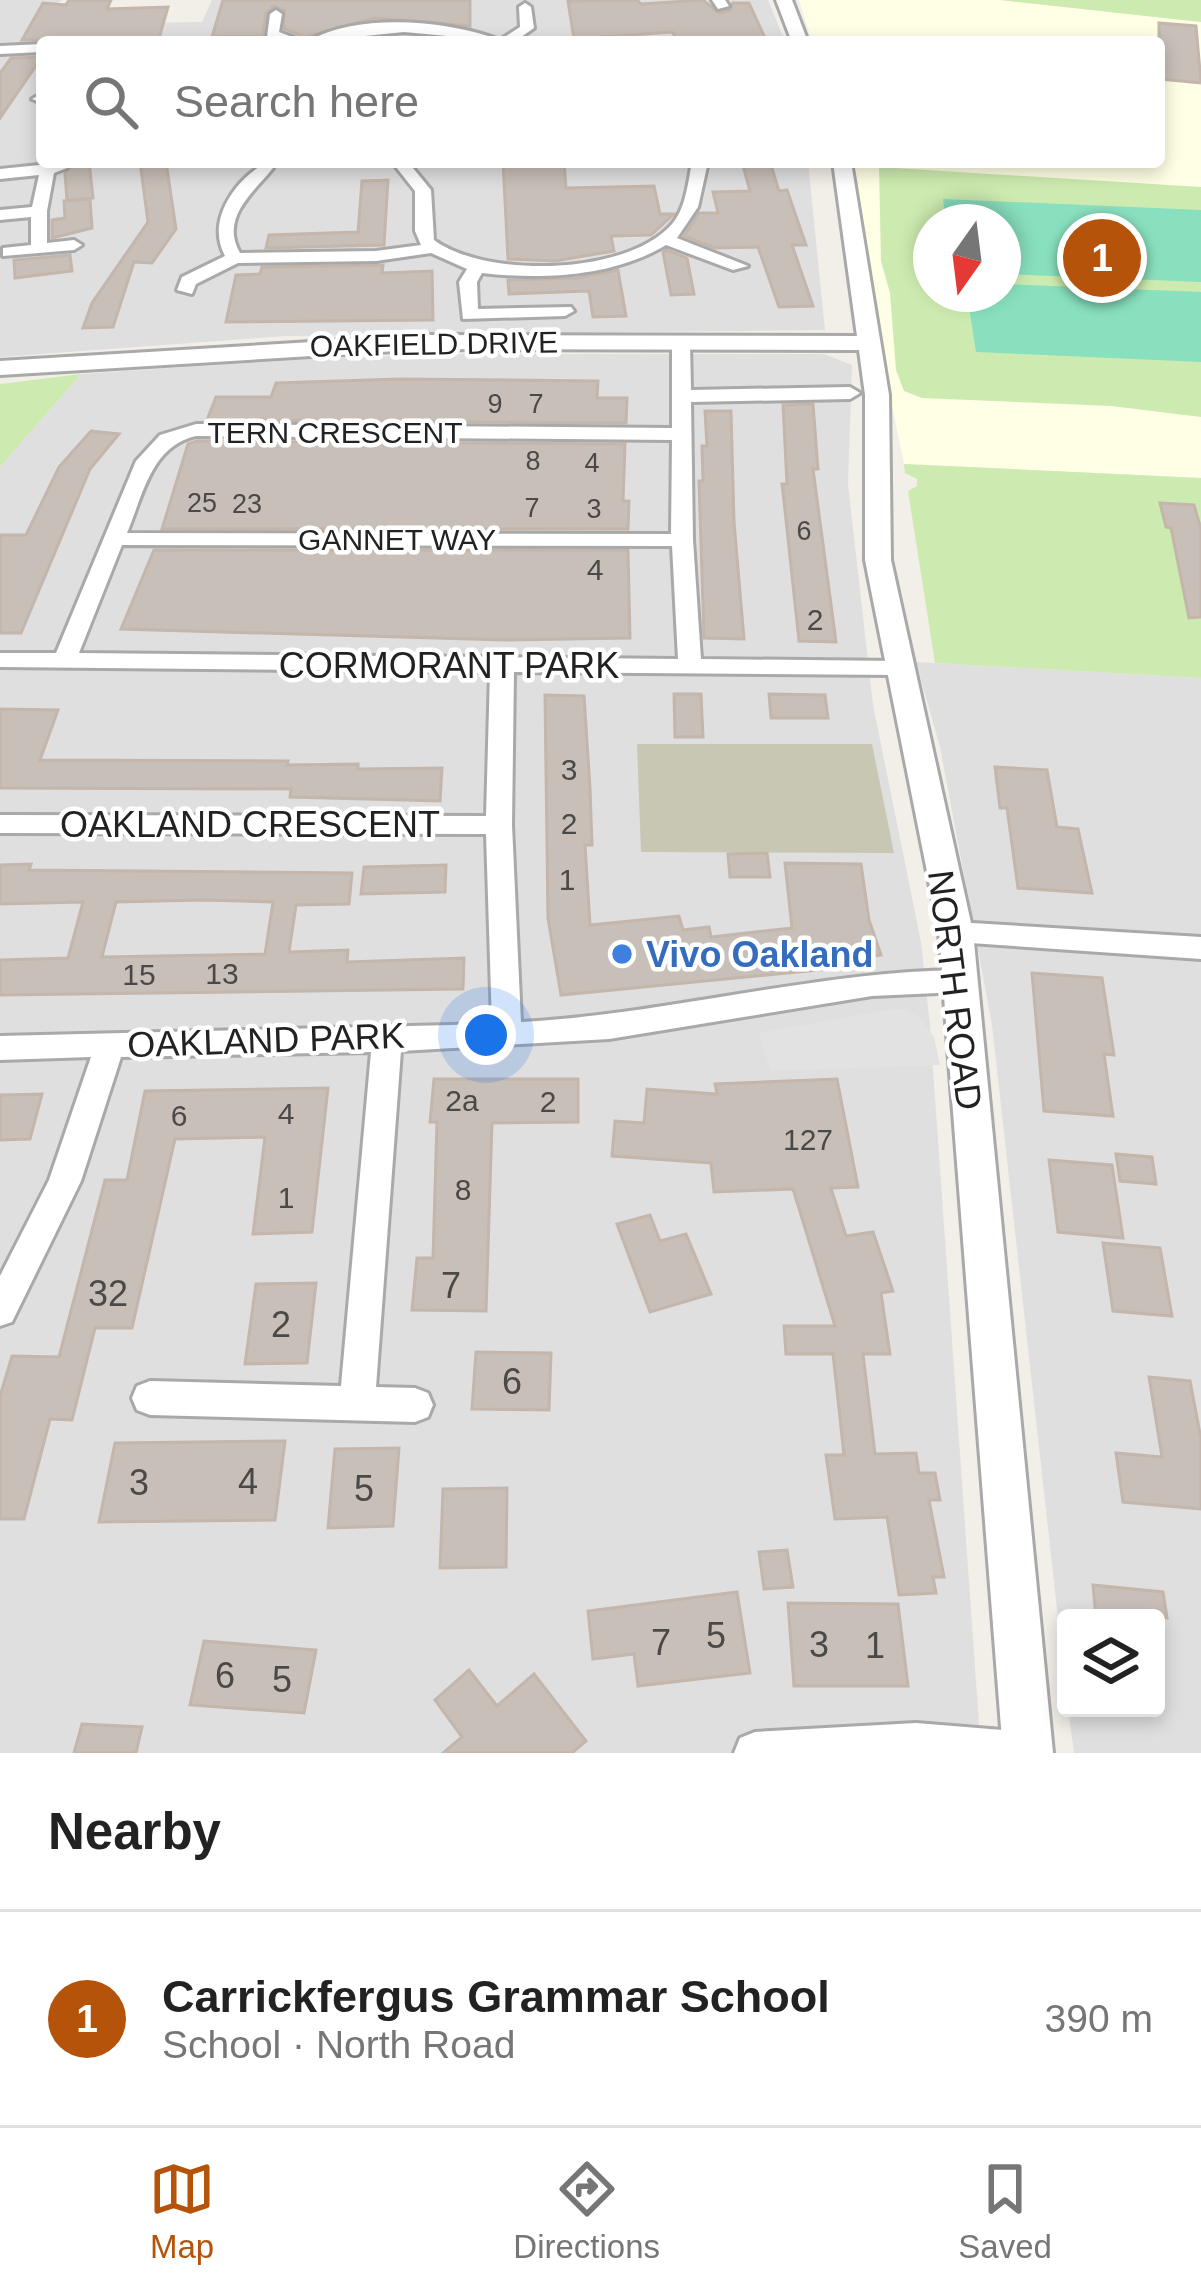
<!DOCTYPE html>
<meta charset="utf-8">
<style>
body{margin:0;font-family:Arial,sans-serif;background:#f6f6f6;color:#222}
.controls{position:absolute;right:36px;bottom:36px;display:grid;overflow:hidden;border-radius:12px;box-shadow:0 6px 18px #0003}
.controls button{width:108px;height:108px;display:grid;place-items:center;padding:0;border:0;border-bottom:3px solid #e0e0e0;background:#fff;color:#222;font:60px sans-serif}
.compass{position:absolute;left:913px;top:204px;width:108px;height:108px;border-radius:50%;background:#fff;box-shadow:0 6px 18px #0003;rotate:194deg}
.you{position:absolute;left:486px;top:1035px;width:42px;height:42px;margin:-30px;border:9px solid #fff;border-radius:50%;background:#1a73e8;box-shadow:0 0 0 18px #1a73e833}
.badge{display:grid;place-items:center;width:78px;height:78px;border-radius:50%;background:#b45309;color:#fff;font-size:39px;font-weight:700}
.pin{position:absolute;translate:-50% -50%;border:6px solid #fff;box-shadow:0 3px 12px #0006}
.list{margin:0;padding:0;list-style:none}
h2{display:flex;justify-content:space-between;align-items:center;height:156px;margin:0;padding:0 48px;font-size:51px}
h2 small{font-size:39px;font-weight:400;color:#767676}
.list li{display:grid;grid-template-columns:78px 1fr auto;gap:36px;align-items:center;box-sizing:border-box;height:216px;padding:0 48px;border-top:3px solid #e0e0e0}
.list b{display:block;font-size:45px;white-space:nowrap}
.list p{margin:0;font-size:39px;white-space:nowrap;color:#767676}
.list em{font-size:39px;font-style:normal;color:#767676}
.icon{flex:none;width:66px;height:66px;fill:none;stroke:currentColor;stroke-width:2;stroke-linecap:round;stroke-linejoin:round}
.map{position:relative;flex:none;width:1201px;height:1753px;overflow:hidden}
.search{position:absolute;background:#fff;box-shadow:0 6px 18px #0003;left:36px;right:36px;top:36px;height:132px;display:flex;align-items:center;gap:30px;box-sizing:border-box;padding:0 42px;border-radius:12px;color:#767676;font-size:45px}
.sheet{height:372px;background:#fff}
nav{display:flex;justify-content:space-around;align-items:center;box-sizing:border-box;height:168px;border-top:3px solid #e0e0e0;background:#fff;font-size:33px;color:#767676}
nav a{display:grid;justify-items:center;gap:6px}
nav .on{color:#b45309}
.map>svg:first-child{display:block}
.residential{fill:#e0dfdf}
.education{fill:#ffffe5;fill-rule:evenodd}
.construction{fill:#c7c7b4}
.grass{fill:#cdebb0;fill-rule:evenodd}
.pitch{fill:#88e0be}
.parking{fill:#e2e2e2}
.building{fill:#c7bfb8;stroke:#c4b6ab;stroke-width:3;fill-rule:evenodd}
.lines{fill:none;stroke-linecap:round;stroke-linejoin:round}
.minor-casing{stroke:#a9a9a9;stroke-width:6}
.tertiary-casing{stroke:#a9a9a9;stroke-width:6}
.minor{fill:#fff;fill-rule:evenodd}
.tertiary{fill:#fff;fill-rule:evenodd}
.shop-dot{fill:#3f7fe0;stroke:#fff;stroke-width:4.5}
.labels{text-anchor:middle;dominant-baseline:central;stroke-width:9;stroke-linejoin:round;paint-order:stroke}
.far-number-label{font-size:27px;fill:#4b4948}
.far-street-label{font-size:30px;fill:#222;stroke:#fff}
.number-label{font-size:30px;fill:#4b4948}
.street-label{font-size:36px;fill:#222;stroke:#fff}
.shop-label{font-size:36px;font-weight:bold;fill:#366cbe;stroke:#fff;text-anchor:start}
.near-number-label{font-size:36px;fill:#4b4948}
</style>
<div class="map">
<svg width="1201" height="1753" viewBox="0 0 1201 1753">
<rect width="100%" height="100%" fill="#f2efe9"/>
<g class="residential">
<path d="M0 0H62L31 25 202 22 212 0H768L785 42H42V162H808L825 330 286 336 0 357Z"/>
<path d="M464 354H824L852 365 848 484 873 705 921 942 930 1026 981 1753H0V467L81 374 325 358Z"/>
<path d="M916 662 1201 678V1753H1074L1068 1708H1156V1618H1066V1690L992 1025 940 747Z"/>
</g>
<path class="education" d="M799 0H1000L1201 22V478L904 464 871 303 858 184 851 162H1159V42H812ZM931 222H1003V294H931Z"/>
<path class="construction" d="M637 744H872L894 853 641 852Z"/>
<g class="grass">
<path d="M1000 0H1201V22Z"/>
<path d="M879 167 1201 187V417L1111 406 922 398 904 391 896 370 890 293 881 261ZM931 222H1003V294H931Z"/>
<path d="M81 374 0 467V384Z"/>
<path d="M904 464 1201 478V678L935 663 908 491 917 486V479L905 473Z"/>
</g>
<g class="pitch">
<path d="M943 199 1201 210V282L1003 274V222H946Z"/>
<path d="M1003 284 1201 292V362L976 352 967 294H1003Z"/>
</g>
<path class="parking" d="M893 1009H906L921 1019 934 1037 940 1065 770 1071 759 1033Z"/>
<g class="building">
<path d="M69 0H111L107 9 168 7 159 38 22 40 43 3 66 5Z"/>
<path d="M223 0H470V26L375 18 305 37 284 29V10L274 6 266 13 263 36 212 37Z"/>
<path d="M637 0 641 4 703 0 719 13 730 10 733 3H749L765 38 679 42 672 32 574 39 568 1Z"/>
<path d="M1159 23 1196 26 1201 83 1159 79Z"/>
<path d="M42 57 0 118V73L11 58Z"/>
<path d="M66 162H89L93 198 67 201 65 173 71 167Z"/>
<path d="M140 162H166L176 229 152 263 134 262 113 327 83 328 92 303 148 222Z"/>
<path d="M503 162H564L566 188 654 186 660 214H674L651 235 611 236 614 251 555 261 508 259Z"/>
<path d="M742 162H770L779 191 787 190 806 245H792L813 306 779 307 758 247 715 248 684 236 699 213H718L713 192 750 191Z"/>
<path d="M388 180 384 245 266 248 269 235 358 232 362 181Z"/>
<path d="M90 199 92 228 52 238V220L65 218 64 201Z"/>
<path d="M666 250 687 258 694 294 671 295 663 252Z"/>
<path d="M70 255 72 271 15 278 14 260Z"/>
<path d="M383 265 382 273 432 271 433 320 226 322 236 275 260 274 262 267Z"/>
<path d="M618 270 626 316 593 317 589 291 509 294 508 280 577 278Z"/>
<path d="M399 379 598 381 597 398H627L626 423 207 420 216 397H271L276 383Z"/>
<path d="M813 404 818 469H813L836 642 799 641 784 501 782 484H787L783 405Z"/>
<path d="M705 411H731L734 522 744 639 704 638 699 481H703L702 446H707Z"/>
<path d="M91 431 119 434 90 469 21 633H0V535H26L59 467Z"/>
<path d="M197 441 625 444 623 501H629L628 529H162L188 444Z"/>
<path d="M1160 503 1194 505 1201 529V617L1189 618 1171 528 1166 527Z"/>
<path d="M154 550H628L630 638 504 640 121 629Z"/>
<path d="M674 694H701L703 737H675Z"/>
<path d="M769 694 825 695 828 718H771Z"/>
<path d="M545 695 584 696 590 788 592 845H585L590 925 679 916 683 930 709 927 711 937 792 928 785 863 861 864 869 920 881 955 833 960 839 968 561 995 548 918Z"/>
<path d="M0 709 58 710 40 760 288 761 287 765 358 764V769L442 768 440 801 290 797 291 789 0 788Z"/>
<path d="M995 767 1047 770 1057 827 1078 829 1092 893 1018 888 1007 808H1000Z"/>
<path d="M767 853 770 877H730L728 854Z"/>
<path d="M31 864 29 870 352 873 349 904 296 905 289 952 348 950 347 962 464 958 463 989 0 995V960L68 958 83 902 0 904V865ZM204 900 273 902 265 954 102 957 116 902Z"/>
<path d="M446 865 445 892 361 894 364 867Z"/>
<path d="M1032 973 1102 978 1114 1055 1104 1054 1113 1116 1044 1111Z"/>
<path d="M434 1079H578V1122L492 1123 486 1311 412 1310 417 1258H433L437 1122H430Z"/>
<path d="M837 1079 858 1187 831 1188 846 1236 873 1232 893 1291 881 1293 890 1354H863L875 1454 916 1453 919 1473H935L940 1500H929L944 1577H933L936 1593 899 1595 887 1517 835 1519 826 1455H844L833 1354H786L784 1326H835L793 1189 714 1192 711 1163 612 1156 615 1121 644 1123 647 1089 717 1094 715 1084Z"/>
<path d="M328 1088 312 1232 253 1234 265 1137 175 1139 132 1328H95L72 1420 50 1419 24 1519H0V1396L12 1356 59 1357 105 1180H127L145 1091Z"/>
<path d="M42 1094 30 1139 0 1140V1095Z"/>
<path d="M1116 1154 1152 1157 1156 1184 1120 1181Z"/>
<path d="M1049 1160 1112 1165 1123 1238 1058 1232Z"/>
<path d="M650 1215 660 1241 686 1234 711 1294 650 1312 617 1224Z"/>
<path d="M1103 1243 1160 1248 1172 1316 1113 1311Z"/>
<path d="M316 1283 307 1363 245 1364 256 1284Z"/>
<path d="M476 1352 551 1353 549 1410 472 1409Z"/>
<path d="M1149 1377 1190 1381 1201 1439V1509L1123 1502 1116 1453 1162 1457Z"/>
<path d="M285 1441 275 1520 99 1522 115 1443Z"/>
<path d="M399 1448 393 1526 328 1528 335 1449Z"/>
<path d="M507 1488 506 1567 440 1568 443 1489Z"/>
<path d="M787 1550 793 1587 764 1589 759 1552Z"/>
<path d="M1093 1585 1163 1592 1167 1618H1096Z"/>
<path d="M737 1592 750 1673 638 1686 634 1654 593 1659 588 1611Z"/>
<path d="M788 1603 898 1604 908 1686H794Z"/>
<path d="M204 1641 316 1650 304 1713 190 1705Z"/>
<path d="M469 1670 497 1706 534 1674 586 1741 572 1753H443L462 1737 435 1700Z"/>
<path d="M82 1724 142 1727 136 1753H74Z"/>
</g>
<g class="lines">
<g class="minor-casing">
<g id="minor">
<path d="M712 0H725L729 6 718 9Z"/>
<path d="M525 3 531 7 534 28 514 42 404 32 306 42C358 12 446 20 500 40L520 27 519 7Z"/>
<path d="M276 10 282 14 279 32 305 42 267 37 270 14Z"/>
<path d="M42 44V52L0 54V46Z"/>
<path d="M39 95H42V103L32 99Z"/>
<path d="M392 162H408L431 190 434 240C485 278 627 276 672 224 686 208 688 182 692 162H708L698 207 677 238 748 266 733 270 666 245C613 277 541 280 482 273L477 282 478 309 571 307 574 311 565 316 463 319 459 282 467 269 431 253 376 261 238 263 196 284 192 294 177 290 182 277 225 256C206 221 234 181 265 163L273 168C252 194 220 218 240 253L376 251 421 245 415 231V191Z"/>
<path d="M59 163 67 168 54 173 47 211V243L74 240 82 245 74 250 3 256V248L31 245V217L0 220V210L32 207 39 175 0 179V169Z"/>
<path d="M681 337 690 342 691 390 850 387 860 393 850 399 691 402 693 540 701 659 898 661 910 668 898 675 514 672 512 825 521 1022C669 1014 812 972 960 970L970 973 974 981 970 989 960 992 872 996 609 1039 401 1051 376 1387 415 1388 428 1393 433 1405 428 1417 415 1422 150 1415 137 1410 132 1398 137 1386 150 1381 341 1386 371 1052 121 1057 81 1181 12 1322 0 1326V1276L49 1180 91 1057 0 1060V1036L492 1024 486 834 0 833V815L486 816 490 672 0 667V653H56L136 461 160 435 196 424 672 428V342ZM196 436 672 440 671 534 127 533C143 495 151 446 196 436ZM122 545 672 546 678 659 79 653Z"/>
<path d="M956 922 1201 937V959L956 942 946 939 942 932 946 925Z"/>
<path d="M916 1723 1028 1732 1043 1738 1049 1753H734L740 1738 755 1732Z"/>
</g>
</g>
<g class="tertiary-casing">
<g id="tertiary">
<path d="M776 0H792L808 42H792Z"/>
<path d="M833 162H851L889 395 891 560 973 932 1053 1753H1003L939 932 865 560V395L859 350 427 349 0 375V361L427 335 857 336Z"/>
</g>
</g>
<use href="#minor" class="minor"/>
<use href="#tertiary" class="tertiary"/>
</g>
<circle class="shop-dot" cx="622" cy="954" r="12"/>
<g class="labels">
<g class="far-number-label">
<text x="495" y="404">9</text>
<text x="536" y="404">7</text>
<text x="533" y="461">8</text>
<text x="592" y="463">4</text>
<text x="202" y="503">25</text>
<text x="247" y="504">23</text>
<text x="532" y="508">7</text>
<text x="594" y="509">3</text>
<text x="804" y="531">6</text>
</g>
<g class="far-street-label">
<text transform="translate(434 344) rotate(-1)">OAKFIELD DRIVE</text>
<text x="335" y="432">TERN CRESCENT</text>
<text x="397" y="539">GANNET WAY</text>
</g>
<g class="number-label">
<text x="595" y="569">4</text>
<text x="815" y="619">2</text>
<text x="569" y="769">3</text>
<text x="569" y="823">2</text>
<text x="567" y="879">1</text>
<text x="222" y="973">13</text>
<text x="139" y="974">15</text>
<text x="462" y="1100">2a</text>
<text x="548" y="1101">2</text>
<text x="286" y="1113">4</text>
<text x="179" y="1115">6</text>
<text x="808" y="1139">127</text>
<text x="463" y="1189">8</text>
<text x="286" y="1197">1</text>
</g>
<g class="street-label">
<text x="449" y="665">CORMORANT PARK</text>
<text x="250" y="824">OAKLAND CRESCENT</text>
<text transform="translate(955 990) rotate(83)">NORTH ROAD</text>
<text transform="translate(266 1040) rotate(-2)">OAKLAND PARK</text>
</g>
<g class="shop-label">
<text x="646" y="954">Vivo Oakland</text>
</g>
<g class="near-number-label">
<text x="451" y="1285">7</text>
<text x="108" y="1293">32</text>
<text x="281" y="1324">2</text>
<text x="512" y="1381">6</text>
<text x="248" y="1481">4</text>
<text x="139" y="1482">3</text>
<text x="364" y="1488">5</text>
<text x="716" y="1635">5</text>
<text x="661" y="1642">7</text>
<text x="819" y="1644">3</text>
<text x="875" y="1645">1</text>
<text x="225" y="1675">6</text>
<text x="282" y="1679">5</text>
</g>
</g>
</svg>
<div class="controls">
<button><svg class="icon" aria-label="layers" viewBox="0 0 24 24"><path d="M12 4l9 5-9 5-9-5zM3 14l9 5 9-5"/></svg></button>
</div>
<svg class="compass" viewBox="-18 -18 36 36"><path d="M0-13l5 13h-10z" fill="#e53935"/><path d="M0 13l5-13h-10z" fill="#767676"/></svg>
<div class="you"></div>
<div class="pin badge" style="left:1102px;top:258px">1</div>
<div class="search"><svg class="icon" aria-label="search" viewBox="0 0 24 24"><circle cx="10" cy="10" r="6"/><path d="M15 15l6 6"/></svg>Search here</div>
</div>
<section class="sheet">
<h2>Nearby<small></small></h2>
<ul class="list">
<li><span class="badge">1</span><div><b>Carrickfergus Grammar School</b><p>School · North Road</p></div><em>390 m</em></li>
</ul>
</section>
<nav>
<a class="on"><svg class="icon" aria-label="map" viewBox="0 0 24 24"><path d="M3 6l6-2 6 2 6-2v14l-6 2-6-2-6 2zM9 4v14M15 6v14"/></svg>Map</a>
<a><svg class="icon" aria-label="directions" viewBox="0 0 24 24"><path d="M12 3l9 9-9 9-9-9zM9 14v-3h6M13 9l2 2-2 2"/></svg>Directions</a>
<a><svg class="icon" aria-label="saved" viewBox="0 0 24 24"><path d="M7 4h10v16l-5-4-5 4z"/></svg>Saved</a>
</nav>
